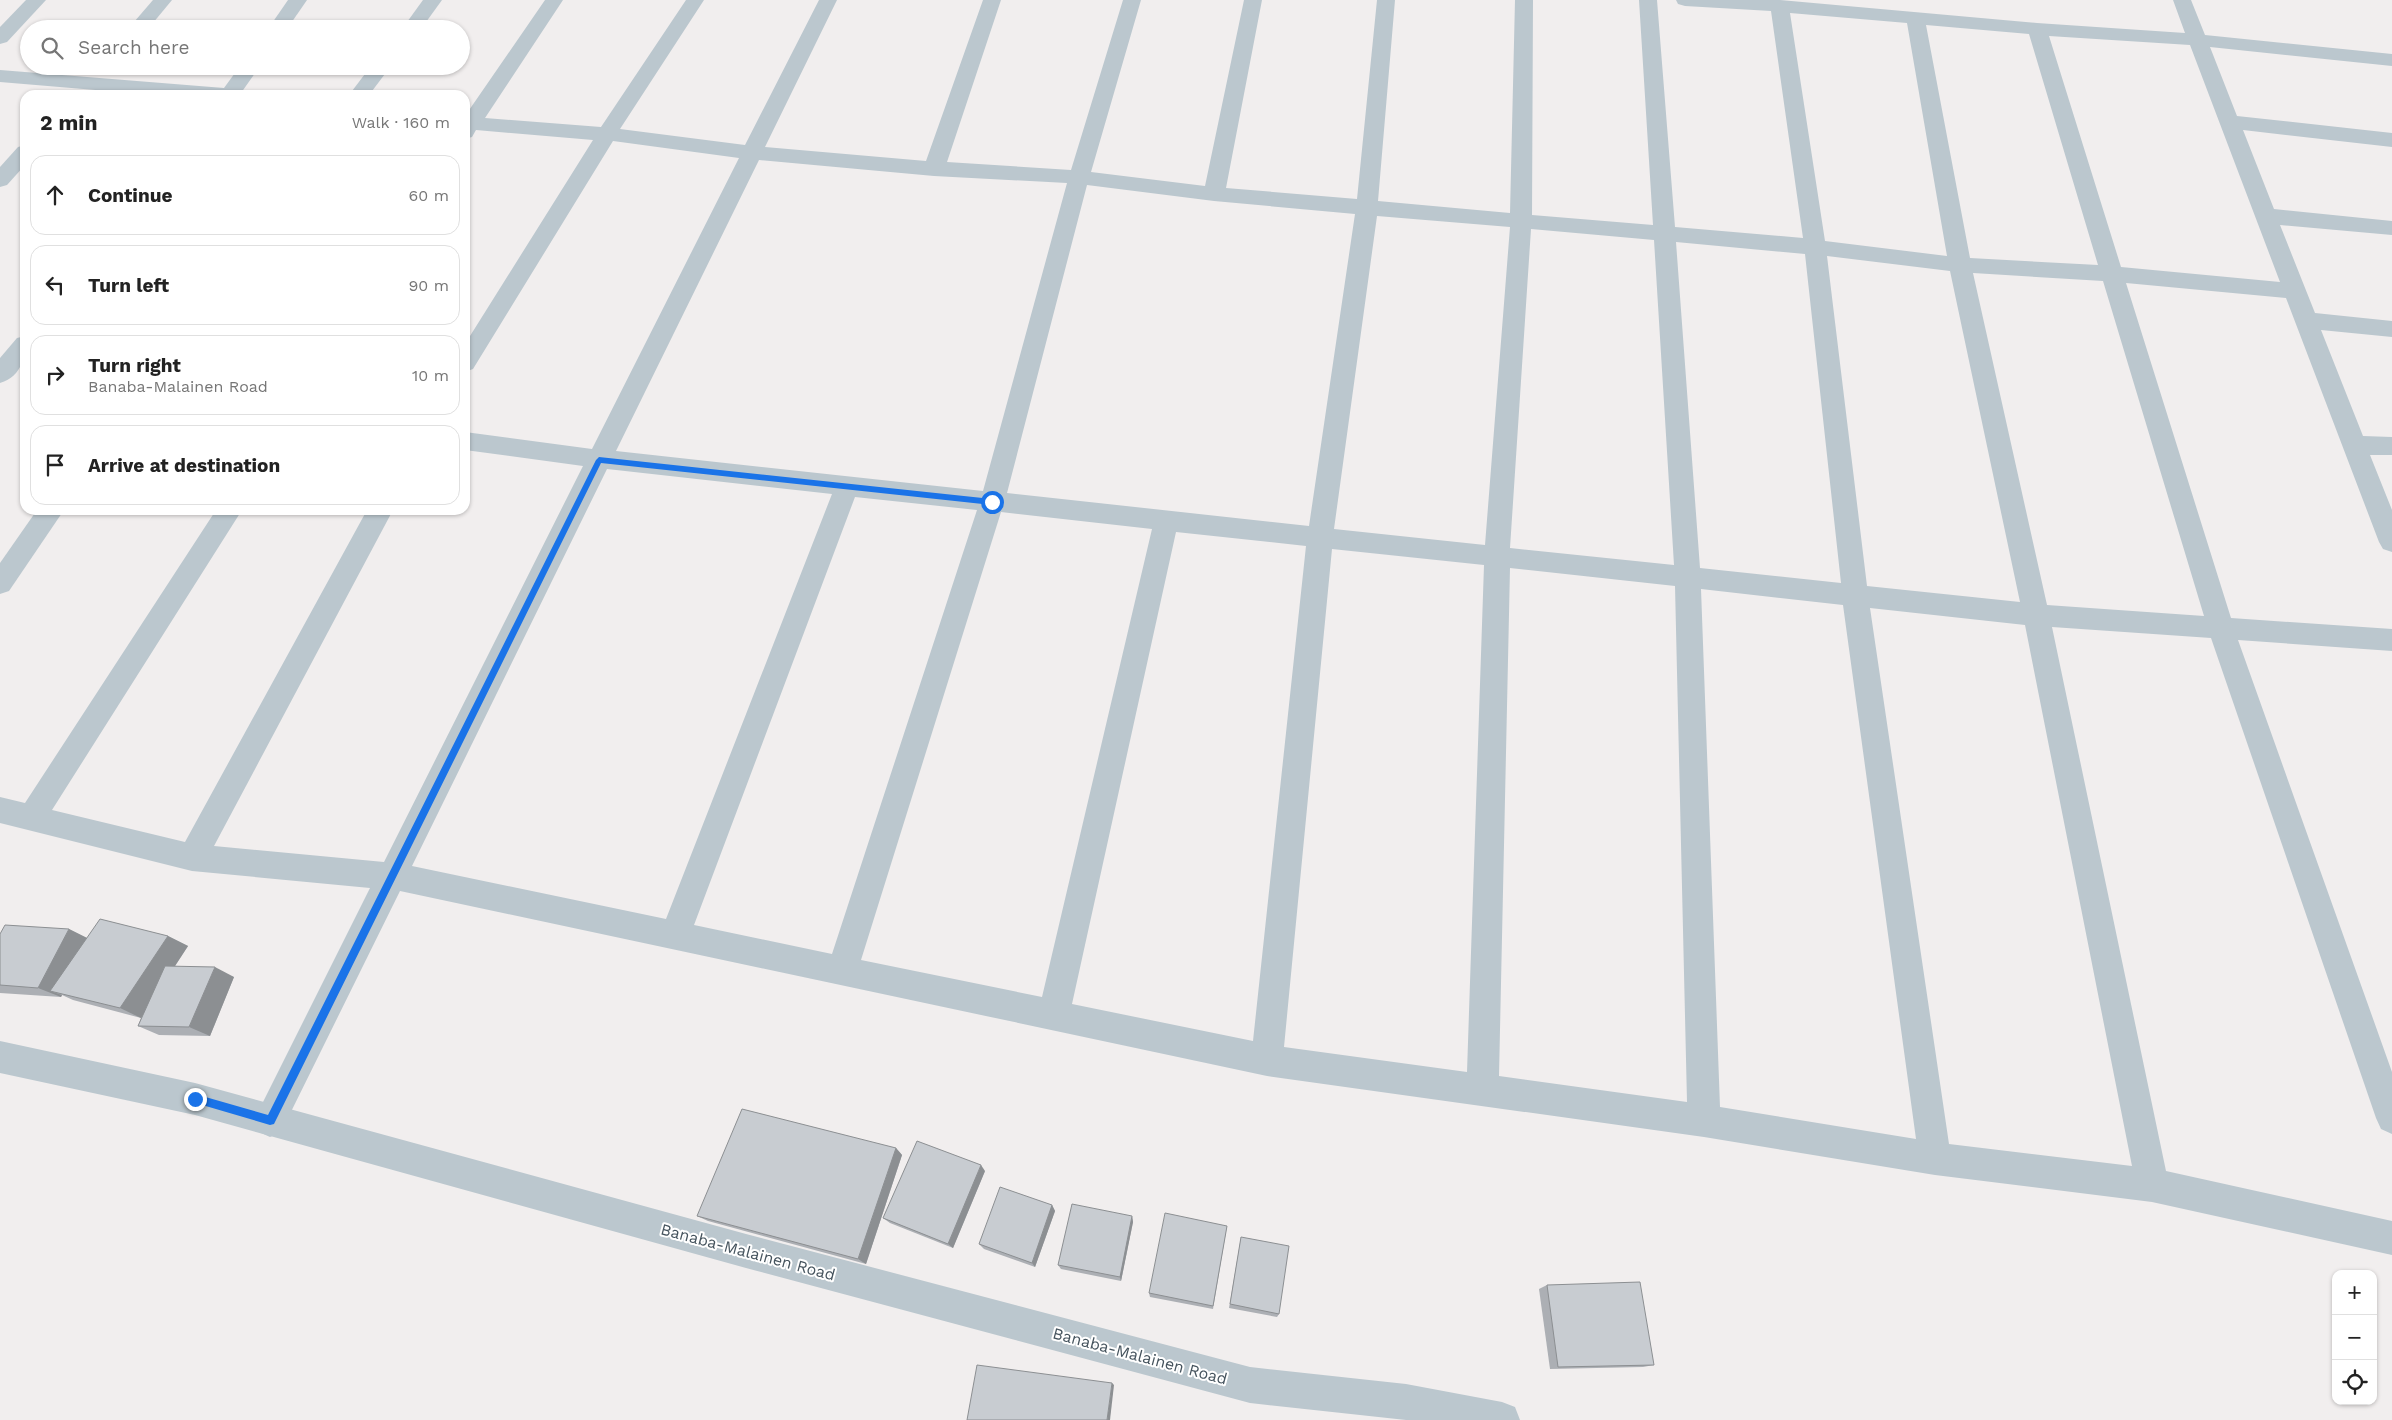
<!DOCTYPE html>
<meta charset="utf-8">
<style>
body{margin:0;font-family:"Work Sans",sans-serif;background:#f6f6f6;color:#222}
.controls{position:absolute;right:15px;bottom:15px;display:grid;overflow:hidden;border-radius:10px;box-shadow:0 1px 4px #0004}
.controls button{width:45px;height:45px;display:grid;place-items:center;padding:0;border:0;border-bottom:1px solid #e0e0e0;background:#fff;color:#222;font:25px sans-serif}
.stop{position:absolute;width:15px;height:15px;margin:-11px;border:4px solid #1a73e8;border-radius:50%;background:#fff}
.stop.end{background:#1a73e8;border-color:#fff;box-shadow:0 1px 5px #0008}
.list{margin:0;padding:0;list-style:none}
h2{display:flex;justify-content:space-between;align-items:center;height:65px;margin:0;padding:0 20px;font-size:21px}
h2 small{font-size:16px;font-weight:400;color:#767676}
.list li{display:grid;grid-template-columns:32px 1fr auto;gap:15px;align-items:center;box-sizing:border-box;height:80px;margin:0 10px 10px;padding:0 10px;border:1px solid #e0e0e0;border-radius:15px}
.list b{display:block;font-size:19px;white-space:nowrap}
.list p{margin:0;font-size:16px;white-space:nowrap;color:#767676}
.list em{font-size:16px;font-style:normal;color:#767676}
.icon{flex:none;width:28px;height:28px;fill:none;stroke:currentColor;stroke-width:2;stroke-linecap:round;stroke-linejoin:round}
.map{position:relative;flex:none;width:2392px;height:1420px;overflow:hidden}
.search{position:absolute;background:#fff;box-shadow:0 1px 4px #0004;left:20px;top:20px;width:450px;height:55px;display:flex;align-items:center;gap:12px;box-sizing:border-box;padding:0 18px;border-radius:28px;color:#767676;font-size:19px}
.panel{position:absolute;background:#fff;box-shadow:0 1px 4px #0004;left:20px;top:90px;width:450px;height:425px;border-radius:15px}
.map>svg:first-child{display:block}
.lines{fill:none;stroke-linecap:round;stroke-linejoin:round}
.minor{fill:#bbc7ce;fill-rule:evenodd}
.tertiary{fill:#bbc7ce;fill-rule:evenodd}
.wall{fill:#acafb4}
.shaded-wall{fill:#8c8f92}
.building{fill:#c8ccd1;stroke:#8c8f92}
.route{fill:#1a73e8}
.labels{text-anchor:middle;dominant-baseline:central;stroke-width:4;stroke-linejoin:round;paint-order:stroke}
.near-street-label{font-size:16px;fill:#45535d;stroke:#fff}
</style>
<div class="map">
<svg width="2392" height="1420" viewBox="0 0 2392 1420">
<rect width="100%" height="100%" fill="#f1eeee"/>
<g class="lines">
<g class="minor">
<path d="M26 0H46L7 42 0 44V27Z"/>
<path d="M153 0H172L148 29H128Z"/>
<path d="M288 0H307L287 29H268Z"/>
<path d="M423 0H442L421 29H402Z"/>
<path d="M545 0H563L485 118 601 127 686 0H704L620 129 745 145 819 0H837L765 147 926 161 983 0H1001L947 162 1071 170 1123 0H1141L1091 172 1205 186 1244 0H1262L1226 188 1357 199 1377 0H1395L1378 201 1510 213 1515 0H1533L1532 215 1653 225 1639 0H1657L1675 227 1803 238 1771 11 1685 6 1678 4 1676 0H1780L2037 23 2185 33 2173 0H2191L2205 35 2392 54V66L2210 47 2237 116 2392 133V147L2243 130 2274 209 2392 221V235L2280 225 2315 313 2392 321V337L2321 330 2363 436 2392 437V455H2370L2392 510V552L2383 549 2379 542 2286 298 2126 283 2231 618 2392 629V651L2238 640 2392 1072V1134L2381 1129 2376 1118 2211 638 2052 627 2166 1171 2392 1221V1255L2152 1202 1935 1175 1704 1137 1267 1076 400 891 281 1132 270 1137 259 1132 254 1121 259 1110 370 888 192 871 0 823V797L25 803 216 510H242L52 810 185 842 367 510H393L214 846 384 862 583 466 465 450V432L592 449 739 158 613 141 473 369 465 372V344L593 140 476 130 472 137 465 139V116ZM1790 13 1907 23 1947 256 1825 241ZM1926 25 2029 34 2098 265 1970 258ZM2049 36 2190 45 2280 282 2121 267ZM759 160 934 176 1067 183 983 491 616 451ZM1087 185 1214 201 1355 214 1309 526 1007 493ZM1377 216 1510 227 1485 545 1334 529ZM1531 229 1654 240 1674 565 1510 548ZM1676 242 1805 254 1841 583 1700 568ZM1827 256 1950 271 2020 602 1867 586ZM1973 273 2103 281 2204 616 2047 605ZM607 469 832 494 666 919 412 866ZM855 497 977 510 832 954 694 925ZM1001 512 1152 529 1042 997 861 960ZM1176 532 1306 546 1253 1041 1072 1004ZM1332 549 1484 565 1467 1072 1284 1047ZM1510 568 1675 586 1687 1102 1499 1076ZM1701 589 1843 605 1916 1139 1720 1107ZM1870 608 2025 625 2132 1166 1949 1144Z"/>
<path d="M240 66H260L241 93 242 95H155L0 82V70L224 88Z"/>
<path d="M371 66H391L369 95H349Z"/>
<path d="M25 145V165L7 185 0 187V167L18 147Z"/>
<path d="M25 336C25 356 23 376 0 383V358L17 338Z"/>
<path d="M37 510H64L9 591 0 594V563Z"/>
</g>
<path class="tertiary" d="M0 1041 195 1083 746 1234 1250 1367 1406 1384 1502 1402 1515 1407 1520 1420H1406L1250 1403 746 1268 195 1115 0 1073Z"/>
</g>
<g class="wall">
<path d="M69 929 87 938 168 936 188 946 175 966 234 977 210 1036 159 1035 138 1026 141 1018 73 1000 62 995 61 997 0 993V934Z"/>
<path d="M896 1148 902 1155 866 1264 708 1221 697 1216Z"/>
<path d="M985 1171 953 1248 890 1223 883 1218Z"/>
<path d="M1052 1205 1055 1211 1035 1267 984 1249 979 1244Z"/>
<path d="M1132 1216 1133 1222 1121 1281 1061 1269 1058 1265Z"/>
<path d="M1227 1226 1213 1309 1150 1297 1149 1293Z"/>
<path d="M1241 1237 1279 1314 1277 1317 1229 1308Z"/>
<path d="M1547 1285 1654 1365 1643 1367 1550 1369 1539 1289Z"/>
</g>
<g class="shaded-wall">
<path d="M69 929 91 940 50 991 62 995 61 997 38 988Z"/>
<path d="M168 936 188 946 141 1018 120 1008Z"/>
<path d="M215 967 234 977 210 1036 189 1027Z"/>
<path d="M896 1148 902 1155 866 1264 858 1259Z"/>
<path d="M981 1165 985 1171 953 1248 948 1244Z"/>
<path d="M1052 1205 1055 1211 1035 1267 1032 1263Z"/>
<path d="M1132 1216 1133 1222 1121 1281 1120 1277Z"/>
<path d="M1112 1383 1114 1385 1110 1420H1107Z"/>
</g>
<g class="building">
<path d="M100 919 168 936 120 1008 50 991Z"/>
<path d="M5 925 69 929 38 988 0 985V934Z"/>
<path d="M165 966 215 967 189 1027 138 1026Z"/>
<path d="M742 1109 896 1148 858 1259 697 1216Z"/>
<path d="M917 1141 981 1165 948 1244 883 1218Z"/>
<path d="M1000 1187 1052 1205 1032 1263 979 1244Z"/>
<path d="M1072 1204 1132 1216 1120 1277 1058 1265Z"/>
<path d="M1165 1213 1227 1226 1213 1306 1149 1293Z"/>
<path d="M1241 1237 1289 1246 1279 1314 1230 1304Z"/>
<path d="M1640 1282 1654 1365 1558 1367 1547 1285Z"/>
<path d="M977 1365 1112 1383 1107 1420H967Z"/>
</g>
<path class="route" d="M599 457 992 499 996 502 992 505 601 463 274 1124 270 1125 192 1102V1096L195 1094 268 1115 596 460Z"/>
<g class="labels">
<g class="near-street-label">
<text transform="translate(748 1252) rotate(15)">Banaba-Malainen Road</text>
<text transform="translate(1140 1356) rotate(15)">Banaba-Malainen Road</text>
</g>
</g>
</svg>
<div class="controls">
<button>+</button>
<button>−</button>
<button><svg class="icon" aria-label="locate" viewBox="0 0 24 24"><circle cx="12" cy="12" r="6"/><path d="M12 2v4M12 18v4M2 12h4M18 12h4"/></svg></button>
</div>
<div class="stop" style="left:992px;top:502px"></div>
<div class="stop end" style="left:195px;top:1099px"></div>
<div class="search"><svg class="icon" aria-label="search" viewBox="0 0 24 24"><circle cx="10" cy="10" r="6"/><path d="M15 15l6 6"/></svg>Search here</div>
<section class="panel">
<h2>2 min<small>Walk · 160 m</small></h2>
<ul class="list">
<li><svg class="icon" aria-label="ahead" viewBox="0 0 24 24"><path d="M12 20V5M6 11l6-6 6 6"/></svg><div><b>Continue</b></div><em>60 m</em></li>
<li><svg class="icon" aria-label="left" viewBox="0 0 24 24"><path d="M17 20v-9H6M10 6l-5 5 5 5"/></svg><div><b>Turn left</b></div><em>90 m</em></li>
<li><svg class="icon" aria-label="right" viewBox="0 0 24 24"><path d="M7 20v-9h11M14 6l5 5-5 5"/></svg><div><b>Turn right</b><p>Banaba-Malainen Road</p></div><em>10 m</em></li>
<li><svg class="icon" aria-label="arrive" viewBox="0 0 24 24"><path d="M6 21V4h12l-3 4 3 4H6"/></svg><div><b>Arrive at destination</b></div></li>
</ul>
</section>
</div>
